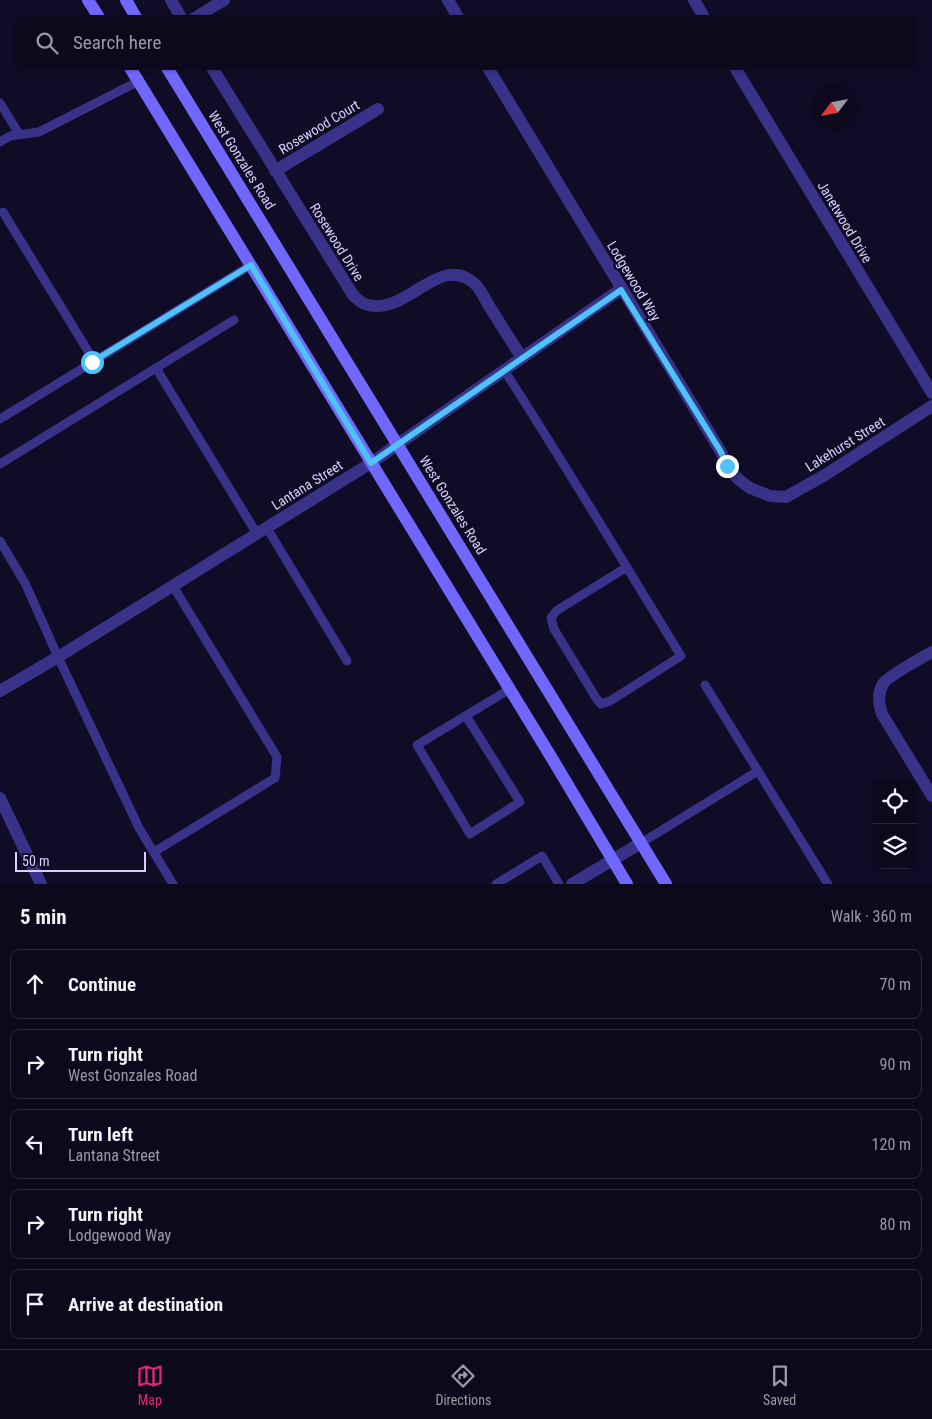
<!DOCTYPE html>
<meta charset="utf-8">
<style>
body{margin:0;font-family:"Roboto Condensed",sans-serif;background:#1b1729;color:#f1f3f6}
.controls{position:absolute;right:15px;bottom:15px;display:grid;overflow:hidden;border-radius:10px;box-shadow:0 1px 4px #0004}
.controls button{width:45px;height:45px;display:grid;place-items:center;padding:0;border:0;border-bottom:1px solid #2d2a3b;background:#0d091c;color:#f1f3f6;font:25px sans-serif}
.compass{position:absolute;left:812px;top:85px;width:45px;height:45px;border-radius:50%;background:#0d091c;box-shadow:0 1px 4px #0004;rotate:238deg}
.scale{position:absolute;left:15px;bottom:12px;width:131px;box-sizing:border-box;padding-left:5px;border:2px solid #d7d0ff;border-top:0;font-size:14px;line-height:18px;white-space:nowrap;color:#d7d0ff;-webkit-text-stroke:4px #110c25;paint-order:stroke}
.stop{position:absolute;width:15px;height:15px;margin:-11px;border:4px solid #4fc3f7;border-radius:50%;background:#fff}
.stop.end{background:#4fc3f7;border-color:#fff;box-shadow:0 1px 5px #0008}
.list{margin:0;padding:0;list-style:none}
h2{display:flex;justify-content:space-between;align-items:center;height:65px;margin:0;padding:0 20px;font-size:21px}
h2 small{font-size:16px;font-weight:400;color:#9a9aa3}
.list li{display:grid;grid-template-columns:32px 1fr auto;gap:15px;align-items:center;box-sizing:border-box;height:70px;margin:0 10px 10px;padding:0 10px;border:1px solid #2d2a3b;border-radius:10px}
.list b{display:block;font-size:19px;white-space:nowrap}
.list p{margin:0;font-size:16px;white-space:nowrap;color:#9a9aa3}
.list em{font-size:16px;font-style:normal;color:#9a9aa3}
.icon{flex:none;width:28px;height:28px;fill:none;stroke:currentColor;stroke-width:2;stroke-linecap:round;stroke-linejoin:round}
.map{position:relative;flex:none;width:932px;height:884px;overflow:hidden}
.search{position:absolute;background:#0d091c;box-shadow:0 1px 4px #0004;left:15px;right:15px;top:15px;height:55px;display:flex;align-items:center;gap:12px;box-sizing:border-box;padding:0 18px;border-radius:10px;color:#9a9aa3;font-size:19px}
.sheet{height:465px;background:#0d091c}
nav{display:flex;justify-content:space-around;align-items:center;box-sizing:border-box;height:70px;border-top:1px solid #2d2a3b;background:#0d091c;font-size:14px;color:#9a9aa3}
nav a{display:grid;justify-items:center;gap:2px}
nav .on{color:#db2777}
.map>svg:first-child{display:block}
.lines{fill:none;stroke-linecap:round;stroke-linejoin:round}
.lane{stroke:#383289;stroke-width:9}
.street{stroke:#383289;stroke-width:12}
.secondary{stroke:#7067ff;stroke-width:12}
.route{stroke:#4fc3f7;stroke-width:6}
.labels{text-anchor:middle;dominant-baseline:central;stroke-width:5;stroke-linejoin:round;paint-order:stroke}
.street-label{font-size:14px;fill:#d7d0ff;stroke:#110c25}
</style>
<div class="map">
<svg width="932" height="884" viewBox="0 0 932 884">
<rect width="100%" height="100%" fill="#110c25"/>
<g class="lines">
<g class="lane">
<path d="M0 103 19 134"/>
<path d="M0 142 10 136 39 132 139 81"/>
<path d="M3 212 94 361"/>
<path d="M156 368 234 320"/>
<path d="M504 370C565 464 622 560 681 656L610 701 601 704 596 698 554 629 551 618 556 611 627 567"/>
<path d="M0 419 251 265"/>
<path d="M0 464 156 368 257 534"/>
<path d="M267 528 347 661"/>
<path d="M0 541 25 583 58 657 139 828 173 884"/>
<path d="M466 716 520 802 470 834 417 745 510 689"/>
<path d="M758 771 828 884"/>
<path d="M641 843 758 771 705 685"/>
<path d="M154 852 275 778 277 757 173 586"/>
<path d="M496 884 542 856 559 884"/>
</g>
<g class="street">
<path d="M171 0 182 19"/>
<path d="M448 0 459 19"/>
<path d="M694 0 705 19"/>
<path d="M193 19 224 0"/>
<path d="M211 66 353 295C356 298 361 303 365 304 405 319 438 252 474 283 481 289 485 299 489 306 500 323 511 341 522 358"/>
<path d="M487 66 721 452 727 466 738 479 750 488 770 496 786 497 825 475 932 406"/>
<path d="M734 66 932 393"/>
<path d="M275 171 378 109"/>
<path d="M932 652C923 657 887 677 883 684 877 694 879 704 882 714L932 796"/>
<path d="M0 691 58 657 371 463 621 289"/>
<path d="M0 798 41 884"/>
<path d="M572 884 641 843"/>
</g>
<g class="secondary">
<path d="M88 0 100 19"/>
<path d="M126 0 137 19"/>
<path d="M129 66 553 760 627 884"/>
<path d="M166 66 666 884"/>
</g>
</g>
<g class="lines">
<path class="route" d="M92 362 251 265 371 463 621 290 721 452 727 466"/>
</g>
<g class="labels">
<g class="street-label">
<text transform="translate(319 127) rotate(-31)">Rosewood Court</text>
<text transform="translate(242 160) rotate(58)">West Gonzales Road</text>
<text transform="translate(845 222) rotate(59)">Janetwood Drive</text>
<text transform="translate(337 242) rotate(58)">Rosewood Drive</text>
<text transform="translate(634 281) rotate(59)">Lodgewood Way</text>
<text transform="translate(845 444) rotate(-32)">Lakehurst Street</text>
<text transform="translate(307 485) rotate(-32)">Lantana Street</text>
<text transform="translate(453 505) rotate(58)">West Gonzales Road</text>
</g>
</g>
</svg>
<div class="controls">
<button><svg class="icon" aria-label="locate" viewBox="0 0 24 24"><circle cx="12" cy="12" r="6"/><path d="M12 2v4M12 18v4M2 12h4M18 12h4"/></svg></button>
<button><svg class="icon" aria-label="layers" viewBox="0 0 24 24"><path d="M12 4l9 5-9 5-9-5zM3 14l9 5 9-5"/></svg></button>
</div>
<svg class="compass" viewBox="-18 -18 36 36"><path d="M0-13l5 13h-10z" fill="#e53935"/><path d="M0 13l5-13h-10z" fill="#9a9aa3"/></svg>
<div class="scale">50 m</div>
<div class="stop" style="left:92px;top:362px"></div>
<div class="stop end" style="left:727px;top:466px"></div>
<div class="search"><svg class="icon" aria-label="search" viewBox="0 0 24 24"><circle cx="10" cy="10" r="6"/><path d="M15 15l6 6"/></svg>Search here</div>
</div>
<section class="sheet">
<h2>5 min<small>Walk · 360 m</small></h2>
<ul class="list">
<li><svg class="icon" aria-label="ahead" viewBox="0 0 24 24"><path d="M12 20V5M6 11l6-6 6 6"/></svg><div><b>Continue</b></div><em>70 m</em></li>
<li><svg class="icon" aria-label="right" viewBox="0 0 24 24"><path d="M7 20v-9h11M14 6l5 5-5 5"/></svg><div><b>Turn right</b><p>West Gonzales Road</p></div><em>90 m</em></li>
<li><svg class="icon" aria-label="left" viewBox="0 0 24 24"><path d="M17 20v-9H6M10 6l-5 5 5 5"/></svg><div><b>Turn left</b><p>Lantana Street</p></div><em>120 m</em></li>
<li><svg class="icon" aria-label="right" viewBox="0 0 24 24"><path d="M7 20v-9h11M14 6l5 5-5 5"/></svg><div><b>Turn right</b><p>Lodgewood Way</p></div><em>80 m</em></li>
<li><svg class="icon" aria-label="arrive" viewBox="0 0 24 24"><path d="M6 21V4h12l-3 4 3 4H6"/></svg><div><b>Arrive at destination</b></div></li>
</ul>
</section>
<nav>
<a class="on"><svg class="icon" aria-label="map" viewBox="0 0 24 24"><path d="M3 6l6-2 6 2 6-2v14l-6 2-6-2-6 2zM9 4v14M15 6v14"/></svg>Map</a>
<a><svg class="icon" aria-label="directions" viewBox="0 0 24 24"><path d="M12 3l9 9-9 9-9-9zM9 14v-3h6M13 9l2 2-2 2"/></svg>Directions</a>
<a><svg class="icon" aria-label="saved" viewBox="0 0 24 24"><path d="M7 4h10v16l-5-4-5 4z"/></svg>Saved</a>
</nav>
